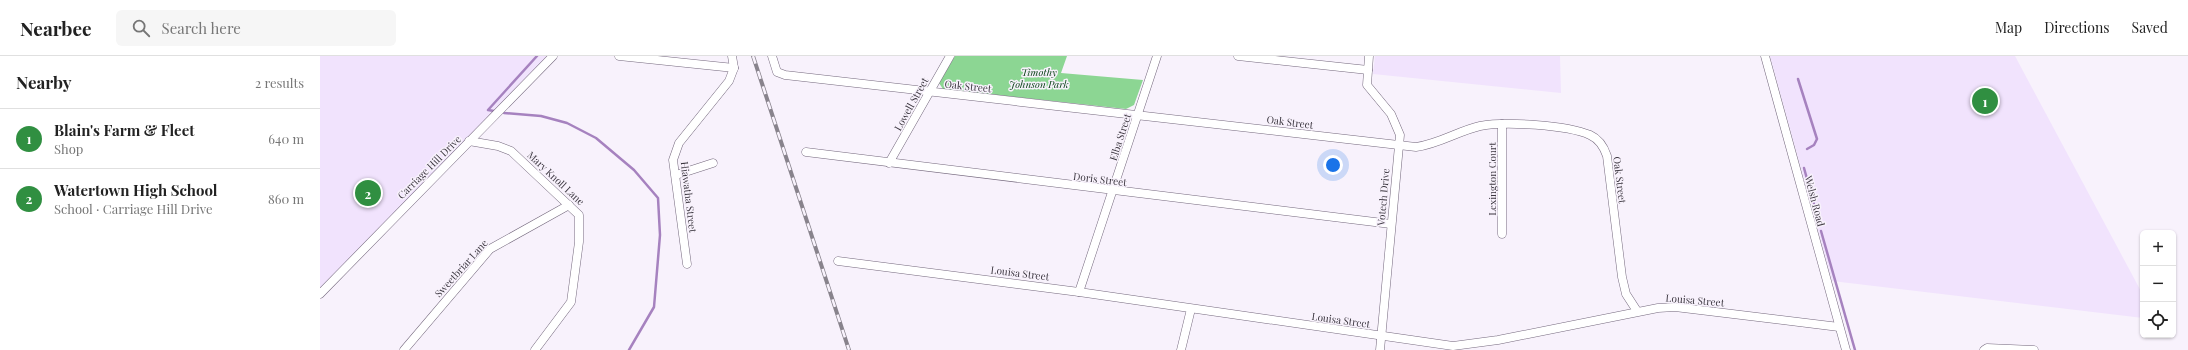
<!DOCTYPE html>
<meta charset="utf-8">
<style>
body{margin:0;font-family:"Playfair Display",serif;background:#f6f6f6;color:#222}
.controls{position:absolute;right:12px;bottom:12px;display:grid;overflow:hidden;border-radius:6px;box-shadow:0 1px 3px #0004}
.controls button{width:36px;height:36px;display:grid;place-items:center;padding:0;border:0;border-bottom:1px solid #e0e0e0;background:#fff;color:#222;font:20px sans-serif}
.you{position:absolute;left:1013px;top:109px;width:14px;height:14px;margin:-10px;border:3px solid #fff;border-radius:50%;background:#1a73e8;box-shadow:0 0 0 6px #1a73e833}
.badge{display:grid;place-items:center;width:26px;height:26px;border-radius:50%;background:#308f41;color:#fff;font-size:13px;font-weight:700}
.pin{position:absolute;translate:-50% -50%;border:2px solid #fff;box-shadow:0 1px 4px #0006}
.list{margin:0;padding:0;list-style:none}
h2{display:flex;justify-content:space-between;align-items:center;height:52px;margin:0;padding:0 16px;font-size:17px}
h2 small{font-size:13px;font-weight:400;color:#767676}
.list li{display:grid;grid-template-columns:26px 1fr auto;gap:12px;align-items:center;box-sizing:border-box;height:60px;padding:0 16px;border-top:1px solid #e0e0e0}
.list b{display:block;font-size:15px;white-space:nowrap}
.list p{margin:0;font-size:13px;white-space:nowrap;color:#767676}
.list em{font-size:13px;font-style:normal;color:#767676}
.icon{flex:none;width:22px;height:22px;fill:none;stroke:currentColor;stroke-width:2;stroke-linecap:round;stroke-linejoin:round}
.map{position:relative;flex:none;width:1868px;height:294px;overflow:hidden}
header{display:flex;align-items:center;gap:24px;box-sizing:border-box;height:56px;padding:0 20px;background:#fff;border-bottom:1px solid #e0e0e0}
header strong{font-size:19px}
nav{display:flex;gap:22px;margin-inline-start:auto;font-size:14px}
.search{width:280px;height:36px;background:#f6f6f6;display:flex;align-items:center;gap:10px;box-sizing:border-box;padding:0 14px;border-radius:6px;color:#767676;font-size:15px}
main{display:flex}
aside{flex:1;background:#fff}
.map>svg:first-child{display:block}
.built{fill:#f1e3fd}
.green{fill:#8cd693}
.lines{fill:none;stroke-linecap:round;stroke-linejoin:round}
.stream{stroke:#a682bf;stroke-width:2.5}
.minor-casing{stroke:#74687d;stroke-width:9}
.minor{stroke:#fff;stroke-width:8}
.rail-casing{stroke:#88838c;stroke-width:4}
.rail{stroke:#f8f2fc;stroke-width:2.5;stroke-dasharray:8;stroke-linecap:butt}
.labels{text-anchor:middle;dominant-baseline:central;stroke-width:3;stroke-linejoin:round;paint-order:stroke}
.park-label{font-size:10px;font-style:italic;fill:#0a4317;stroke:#f8f2fc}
.street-label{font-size:10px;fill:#3c3740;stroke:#f8f2fc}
</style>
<header>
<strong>Nearbee</strong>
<div class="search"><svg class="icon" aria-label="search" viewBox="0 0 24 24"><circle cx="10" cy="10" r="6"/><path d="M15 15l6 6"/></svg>Search here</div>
<nav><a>Map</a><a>Directions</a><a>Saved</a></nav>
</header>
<main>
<aside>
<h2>Nearby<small>2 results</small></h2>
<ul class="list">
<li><span class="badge">1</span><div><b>Blain's Farm &amp; Fleet</b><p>Shop</p></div><em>640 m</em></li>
<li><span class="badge">2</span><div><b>Watertown High School</b><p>School · Carriage Hill Drive</p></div><em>860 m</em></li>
</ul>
</aside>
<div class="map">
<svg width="1868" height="294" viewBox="0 0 1868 294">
<rect width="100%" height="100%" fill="#f8f2fc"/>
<g class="built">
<path d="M0 0H230L0 237Z"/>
<path d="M1055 0H1240L1241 37 1053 18Z"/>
<path d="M1450 0H1695L1823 239V262L1512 225Z"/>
</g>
<path class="green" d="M635 0H747L741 17 823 24 814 49 806 53 623 33 619 27Z"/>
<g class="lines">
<g class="stream">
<path d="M1478 23 1497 83 1494 89 1487 93"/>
<path d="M174 55 168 54 217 0"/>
<path d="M184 57 221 60 247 67 276 82 314 114 338 142 340 179 334 251 309 294"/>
<path d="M1484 112 1498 163"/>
<path d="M1501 175 1535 294"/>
</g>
<g class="minor-casing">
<g id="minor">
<path d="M299 0 414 12"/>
<path d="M452 0 457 16 465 19 1096 91C1119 88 1138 75 1160 70 1185 65 1247 69 1270 79 1279 83 1284 91 1287 100L1302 221 1306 238 1317 255"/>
<path d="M918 0 1048 14"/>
<path d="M1049 0 1047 29 1071 58 1080 79 1060 294"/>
<path d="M1445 0 1526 294"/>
<path d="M1182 68V178"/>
<path d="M149 85 178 90 191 95 259 159V186L251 246 215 294"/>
<path d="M486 96 1071 168"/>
<path d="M569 107 630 0"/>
<path d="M356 119 393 107"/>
<path d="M518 205 759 236 1133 290 1178 284 1338 252 1355 251 1519 271"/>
<path d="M367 208 353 104 359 87 409 25 414 12 412 0"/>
<path d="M759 236 837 0"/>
<path d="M0 238 233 0"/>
<path d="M84 294 170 193 249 149"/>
<path d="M861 294 871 253"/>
<path d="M1664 294 1667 292 1714 294"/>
</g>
</g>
<use href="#minor" class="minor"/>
<g class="rail-casing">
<path id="rail" d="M433 0 529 294"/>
</g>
<use href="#rail" class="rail"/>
</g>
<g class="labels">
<g class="park-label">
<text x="719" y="16">Timothy<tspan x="719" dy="12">Johnson Park</tspan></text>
</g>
<g class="street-label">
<text transform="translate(648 30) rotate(6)">Oak Street</text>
<text transform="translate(591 48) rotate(-61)">Lowell Street</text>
<text transform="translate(970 66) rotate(7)">Oak Street</text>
<text transform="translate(800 81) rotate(-72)">Elba Street</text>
<text transform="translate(109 111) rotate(-45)">Carriage Hill Drive</text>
<text transform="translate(236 122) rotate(43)">Mary Knoll Lane</text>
<text transform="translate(780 123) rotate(7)">Doris Street</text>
<text transform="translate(1172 123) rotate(-90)">Lexington Court</text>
<text transform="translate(1300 124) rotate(83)">Oak Street</text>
<text transform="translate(369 141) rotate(83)">Hiawatha Street</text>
<text transform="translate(1063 141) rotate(-85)">Votech Drive</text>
<text transform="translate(1495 145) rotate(75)">Welsh Road</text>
<text transform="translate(141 212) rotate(-48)">Sweetbriar Lane</text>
<text transform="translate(700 217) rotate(7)">Louisa Street</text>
<text transform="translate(1375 244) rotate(5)">Louisa Street</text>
<text transform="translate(1021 264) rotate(8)">Louisa Street</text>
</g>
</g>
</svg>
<div class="controls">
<button>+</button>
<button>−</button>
<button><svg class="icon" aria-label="locate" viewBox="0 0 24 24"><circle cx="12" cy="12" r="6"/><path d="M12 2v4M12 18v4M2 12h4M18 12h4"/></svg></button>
</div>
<div class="you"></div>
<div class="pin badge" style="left:1665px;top:45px">1</div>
<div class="pin badge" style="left:48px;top:137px">2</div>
</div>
</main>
